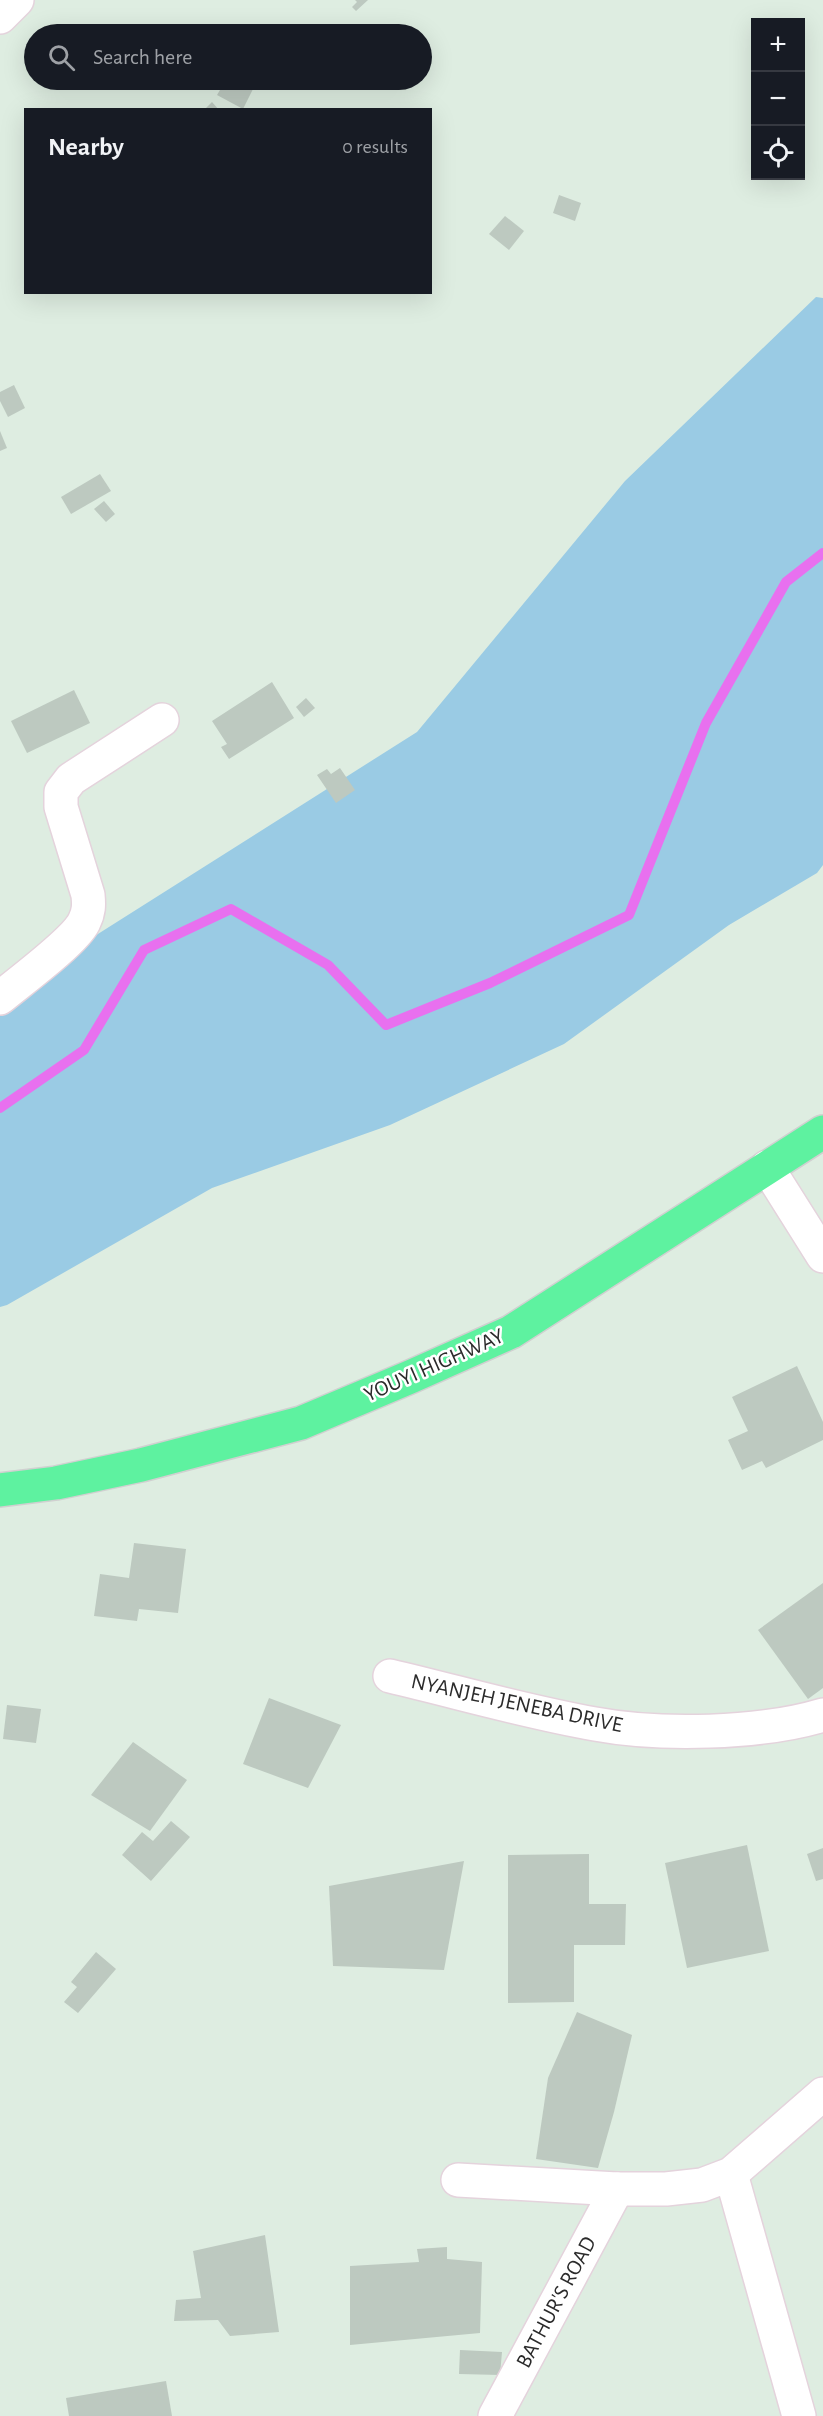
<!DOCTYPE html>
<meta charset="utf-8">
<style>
body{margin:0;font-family:"Alegreya Sans",sans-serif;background:#20242c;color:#f1f3f6}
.controls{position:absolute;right:18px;top:18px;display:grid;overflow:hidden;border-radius:0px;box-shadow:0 6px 24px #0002}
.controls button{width:54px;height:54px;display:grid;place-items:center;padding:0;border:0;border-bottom:2px solid #363941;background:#171b24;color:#f1f3f6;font:30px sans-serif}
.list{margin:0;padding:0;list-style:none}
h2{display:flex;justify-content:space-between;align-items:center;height:78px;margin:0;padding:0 24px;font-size:26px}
h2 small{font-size:20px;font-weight:400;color:#9ea1a6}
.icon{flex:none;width:33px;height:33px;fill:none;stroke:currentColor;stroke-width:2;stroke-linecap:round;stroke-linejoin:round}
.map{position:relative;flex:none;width:823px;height:2416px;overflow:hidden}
.search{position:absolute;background:#171b24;box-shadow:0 6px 24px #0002;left:24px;top:24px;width:408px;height:66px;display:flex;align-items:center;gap:15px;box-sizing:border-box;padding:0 21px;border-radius:33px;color:#9ea1a6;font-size:22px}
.panel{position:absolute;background:#171b24;box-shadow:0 6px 24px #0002;left:24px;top:108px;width:408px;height:186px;border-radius:0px}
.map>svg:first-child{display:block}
.green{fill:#9acbe4}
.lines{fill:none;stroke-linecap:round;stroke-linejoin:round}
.stream{stroke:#e870ef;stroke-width:10}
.building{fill:#bdc9c0}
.minor-casing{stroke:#e4d3dc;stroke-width:36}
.major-casing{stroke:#d0d0d0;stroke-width:36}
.minor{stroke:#fff;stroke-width:33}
.major{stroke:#5ef2a0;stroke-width:33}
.labels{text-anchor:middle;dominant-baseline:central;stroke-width:5;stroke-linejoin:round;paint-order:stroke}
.street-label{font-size:22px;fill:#2b2b2b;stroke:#fff}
</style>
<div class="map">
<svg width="823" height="2416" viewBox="0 0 823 2416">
<rect width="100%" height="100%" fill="#deede1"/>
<path class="green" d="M816 297 823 298V865L817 873 729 925 564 1044 390 1125 212 1188 7 1305 0 1307V994L22 982 417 732 625 481Z"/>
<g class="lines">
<path class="stream" d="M0 1108 84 1050 144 950 231 909 328 965 386 1025 490 983 629 915 706 723 786 582 823 553"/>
</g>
<g class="building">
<path d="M355 0H368L356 11 352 7 357 2Z"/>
<path d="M226 80H235L253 89 243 109 217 95Z"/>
<path d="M212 102 219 110H204Z"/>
<path d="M559 195 581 203 575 221 553 213Z"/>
<path d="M505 216 524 231 509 250 489 234Z"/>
<path d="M14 385 25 408 8 417 0 401V392Z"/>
<path d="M0 431 7 448 0 451Z"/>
<path d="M100 474 111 491 71 514 61 497Z"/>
<path d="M104 501 115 514 106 522 94 509Z"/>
<path d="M272 682 294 718 229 759 221 747 227 744 212 721Z"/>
<path d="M74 690 90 723 27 753 11 721Z"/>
<path d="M306 698 315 708 304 717 296 707Z"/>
<path d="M340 768 355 790 336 803 317 775 327 769 331 774Z"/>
<path d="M797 1366 823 1422V1440L766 1468 762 1461 742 1470 728 1440 748 1431 732 1397Z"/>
<path d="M134 1543 186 1549 178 1613 139 1609 137 1621 94 1616 100 1574 129 1578Z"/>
<path d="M823 1583V1688L808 1699 758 1630Z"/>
<path d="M269 1698 341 1725 308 1788 243 1764Z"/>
<path d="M7 1705 41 1709 36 1743 3 1739Z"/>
<path d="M133 1742 187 1780 150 1831 91 1795Z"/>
<path d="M171 1821 190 1837 151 1881 122 1855 142 1832 153 1841Z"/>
<path d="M747 1845 769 1951 687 1968 665 1863Z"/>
<path d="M823 1848V1879L816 1881 807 1854Z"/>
<path d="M589 1854V1904H626L625 1945H574V2002L508 2003V1855Z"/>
<path d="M464 1861 444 1970 333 1966 329 1886Z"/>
<path d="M96 1952 116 1969 78 2013 64 2002 77 1987 71 1982Z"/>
<path d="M577 2012 632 2035 614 2112 598 2168 536 2159 548 2078Z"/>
<path d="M265 2235 279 2332 230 2336 218 2320 174 2321 176 2300 201 2298 193 2251Z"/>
<path d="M447 2247V2259L482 2262 480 2333 350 2345V2266L419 2262 417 2249Z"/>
<path d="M460 2350 502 2352 500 2375 459 2374Z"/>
<path d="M166 2381 172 2416H69L66 2398Z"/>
</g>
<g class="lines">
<g class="minor-casing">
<g id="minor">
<path d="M0 17 17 0"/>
<path d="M0 998C19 982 74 942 84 922 89 912 89 905 88 895L61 807V792L71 779 162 720"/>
<path d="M767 1167 823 1256"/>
<path d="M390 1676C458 1692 526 1712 595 1724 660 1736 760 1734 823 1715"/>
<path d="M731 2174 799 2416"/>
<path d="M458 2180 617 2189H666L702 2185 731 2174 823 2094"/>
<path d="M495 2416 617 2189"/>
</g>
</g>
<g class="major-casing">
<path id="major" d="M0 1490 56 1483 141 1465 301 1423 410 1377 511 1332 823 1132"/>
</g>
<use href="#minor" class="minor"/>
<use href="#major" class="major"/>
</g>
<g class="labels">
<g class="street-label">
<text transform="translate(434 1365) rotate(-24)">YOUYI HIGHWAY</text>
<text transform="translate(517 1703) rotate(12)">NYANJEH JENEBA DRIVE</text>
<text transform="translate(556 2302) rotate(-62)">BATHUR'S ROAD</text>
</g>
</g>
</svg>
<div class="controls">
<button>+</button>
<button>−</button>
<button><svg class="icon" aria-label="locate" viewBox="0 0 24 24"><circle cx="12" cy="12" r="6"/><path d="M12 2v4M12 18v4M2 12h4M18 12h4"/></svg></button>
</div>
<div class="search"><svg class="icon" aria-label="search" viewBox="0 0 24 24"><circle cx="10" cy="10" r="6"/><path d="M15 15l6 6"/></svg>Search here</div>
<section class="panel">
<h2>Nearby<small>0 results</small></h2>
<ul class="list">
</ul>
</section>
</div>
